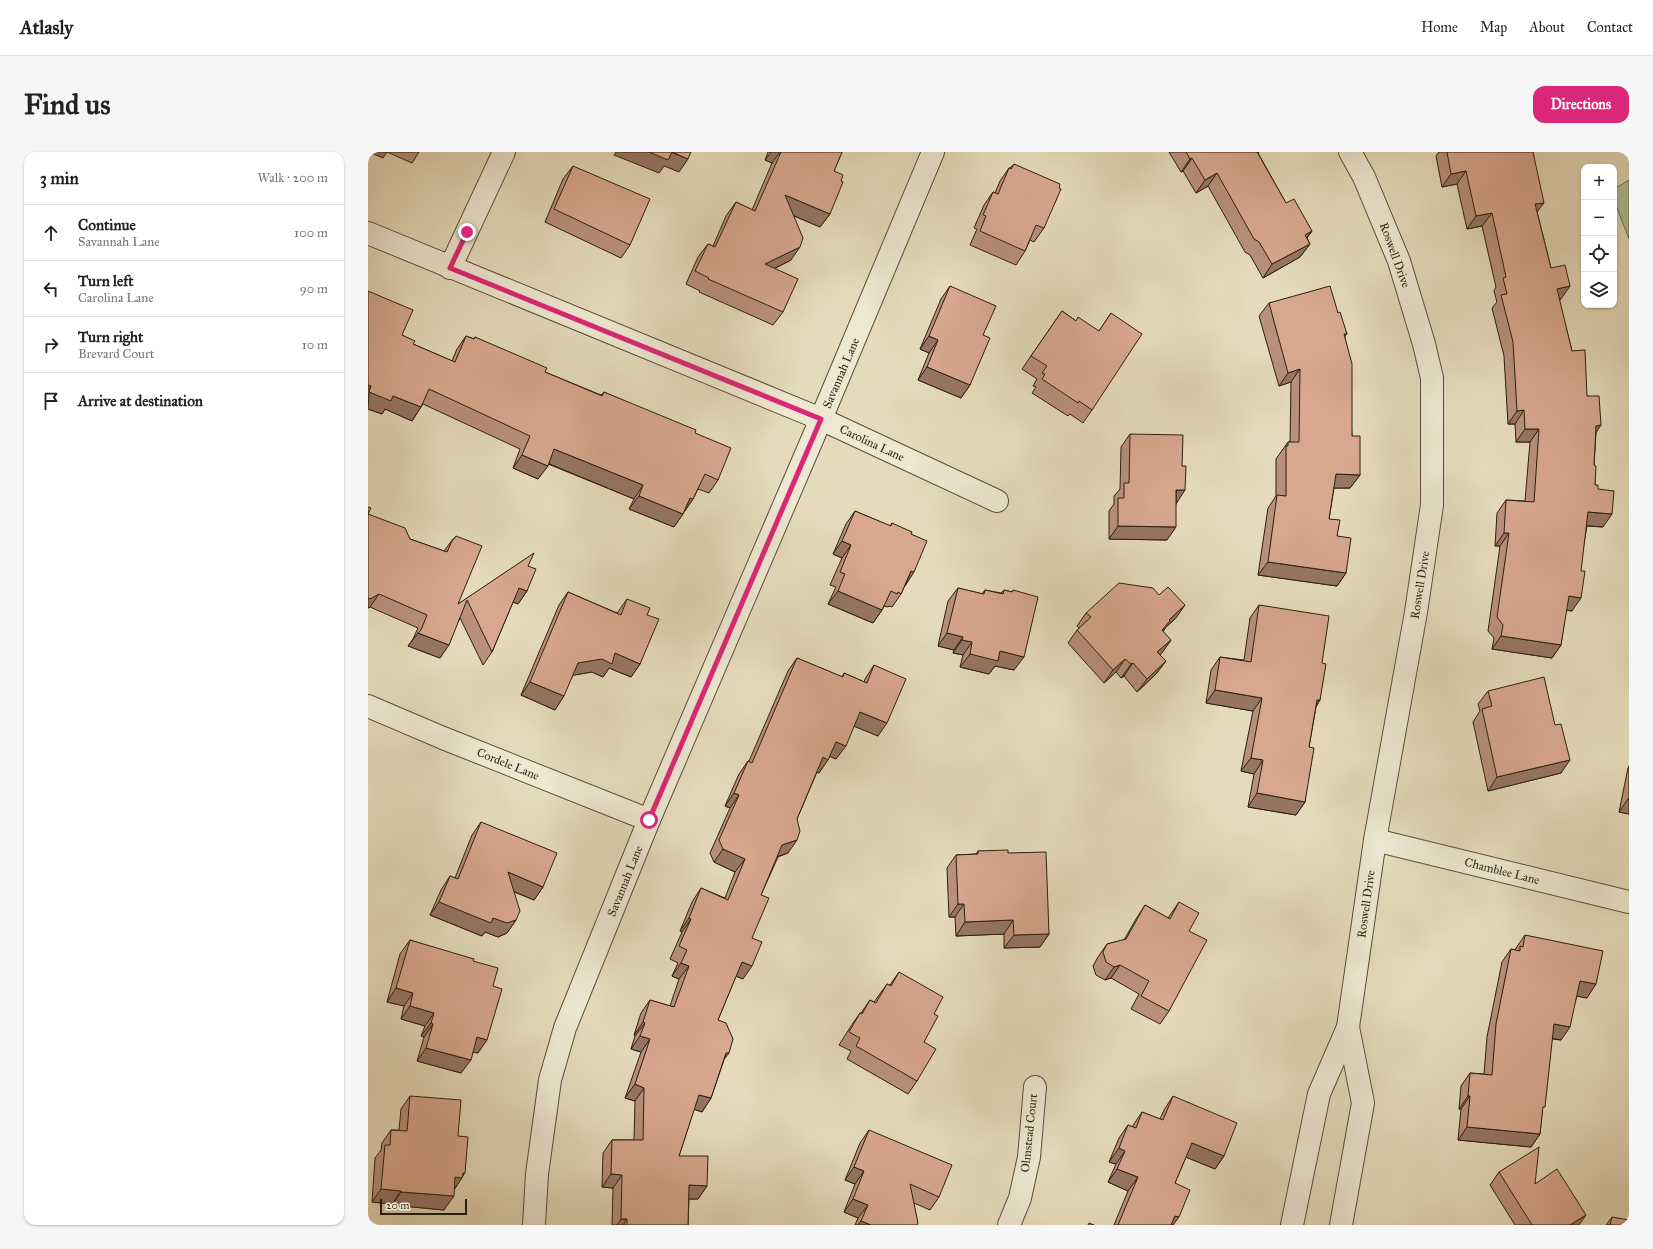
<!DOCTYPE html>
<meta charset="utf-8">
<style>
body{margin:0;font-family:"IM FELL Great Primer",serif;background:#f6f6f6;color:#222}
.controls{position:absolute;right:12px;top:12px;display:grid;overflow:hidden;border-radius:8px;box-shadow:0 1px 3px #0004}
.controls button{width:36px;height:36px;display:grid;place-items:center;padding:0;border:0;border-bottom:1px solid #e0e0e0;background:#fff;color:#222;font:20px sans-serif}
.scale{position:absolute;left:12px;bottom:10px;width:87px;box-sizing:border-box;padding-left:4px;border:2px solid #2c1f0d;border-top:0;font-size:11px;line-height:14px;white-space:nowrap;color:#2c1f0d;-webkit-text-stroke:3px #eee8d2;paint-order:stroke}
.stop{position:absolute;width:12px;height:12px;margin:-9px;border:3px solid #db2777;border-radius:50%;background:#fff}
.stop.end{background:#db2777;border-color:#fff;box-shadow:0 1px 4px #0008}
.list{margin:0;padding:0;list-style:none}
h2{display:flex;justify-content:space-between;align-items:center;height:52px;margin:0;padding:0 16px;font-size:17px}
h2 small{font-size:13px;font-weight:400;color:#767676}
.list li{display:grid;grid-template-columns:26px 1fr auto;gap:12px;align-items:center;box-sizing:border-box;height:56px;padding:0 16px;border-top:1px solid #e0e0e0}
.list b{display:block;font-size:15px;white-space:nowrap}
.list p{margin:0;font-size:13px;white-space:nowrap;color:#767676}
.list em{font-size:13px;font-style:normal;color:#767676}
.icon{flex:none;width:22px;height:22px;fill:none;stroke:currentColor;stroke-width:2;stroke-linecap:round;stroke-linejoin:round}
.map{position:relative;flex:none;width:1261px;height:1073px;overflow:hidden;border-radius:12px}
header{display:flex;align-items:center;gap:24px;box-sizing:border-box;height:56px;padding:0 20px;background:#fff;border-bottom:1px solid #e0e0e0}
header strong{font-size:19px}
nav{display:flex;gap:22px;margin-inline-start:auto;font-size:14px}
.intro{display:flex;align-items:center;justify-content:space-between;box-sizing:border-box;height:96px;padding:0 24px}
h1{margin:0;font-size:28px}
.button{padding:10px 18px;border-radius:12px;background:#db2777;color:#fff;font-size:14px;font-weight:700}
main{display:flex;gap:24px;padding:0 24px}
aside{flex:1;background:#fff;border-radius:12px;box-shadow:0 1px 3px #0004}
.map>svg:first-child{display:block}
.green{fill:#afc195;stroke:#6e7051}
.lines{fill:none;stroke-linecap:round;stroke-linejoin:round}
.minor-casing{stroke:#5a4e38;stroke-width:24}
.minor{stroke:#eee8d2;stroke-width:22}
.wall{fill:#b9907a;stroke:#2c1f0d}
.shaded-wall{fill:#967563;stroke:#2c1f0d}
.building{fill:#d7a78e;stroke:#2c1f0d}
.route{stroke:#db2777;stroke-width:5}
.labels{text-anchor:middle;dominant-baseline:central;stroke-width:3.5;stroke-linejoin:round;paint-order:stroke}
.street-label{font-size:12px;fill:#2c1f0d;stroke:#eee8d2}
</style>
<header>
<strong>Atlasly</strong>
<nav><a>Home</a><a>Map</a><a>About</a><a>Contact</a></nav>
</header>
<div class="intro"><h1>Find us</h1><a class="button">Directions</a></div>
<main>
<aside>
<h2>3 min<small>Walk · 200 m</small></h2>
<ul class="list">
<li><svg class="icon" aria-label="ahead" viewBox="0 0 24 24"><path d="M12 20V5M6 11l6-6 6 6"/></svg><div><b>Continue</b><p>Savannah Lane</p></div><em>100 m</em></li>
<li><svg class="icon" aria-label="left" viewBox="0 0 24 24"><path d="M17 20v-9H6M10 6l-5 5 5 5"/></svg><div><b>Turn left</b><p>Carolina Lane</p></div><em>90 m</em></li>
<li><svg class="icon" aria-label="right" viewBox="0 0 24 24"><path d="M7 20v-9h11M14 6l5 5-5 5"/></svg><div><b>Turn right</b><p>Brevard Court</p></div><em>10 m</em></li>
<li><svg class="icon" aria-label="arrive" viewBox="0 0 24 24"><path d="M6 21V4h12l-3 4 3 4H6"/></svg><div><b>Arrive at destination</b></div></li>
</ul>
</aside>
<div class="map">
<svg width="1261" height="1073" viewBox="0 0 1261 1073">
<rect width="100%" height="100%" fill="#e5dbba"/>
<filter id="stains"><feTurbulence type="fractalNoise" baseFrequency=".005" numOctaves="4"/><feColorMatrix values="0 0 0 0 .2 0 0 0 0 .09 0 0 0 0 .02 0 0 0 .5 -.17"/></filter>
<radialGradient id="worn" r=".72"><stop offset=".6" stop-color="#630" stop-opacity="0"/><stop offset="1" stop-color="#630" stop-opacity=".3"/></radialGradient>
<path class="green" d="M1261 28V87L1246 48V37Z"/>
<g class="lines">
<g class="minor-casing">
<g id="minor">
<path d="M0 81 453 267 629 349"/>
<path d="M82 116 136 0"/>
<path d="M0 554 75 586 281 668"/>
<path d="M1007 688 1261 750"/>
<path d="M166 1073 169 1022 182 928 197 876 281 668 453 267 565 0"/>
<path d="M641 1073 652 1046 661 1005 667 935"/>
<path d="M924 1073 951 942 980 875 1007 688 1048 460 1064 353V226L1056 192 1031 109 996 25 982 0"/>
<path d="M973 1073 995 951 980 875"/>
</g>
</g>
<use href="#minor" class="minor"/>
</g>
<g class="wall">
<path d="M19 0H51L44 11Z"/>
<path d="M400 0H474L466 19 462 62 452 75 426 64 423 108 406 117 415 160 405 173 331 140 332 139 318 132 330 105 340 92 345 94 358 64 368 50 384 58 404 11 397 8Z"/>
<path d="M801 0H891L890 1 918 51 944 79 939 86 942 92 932 105 895 126 882 103 877 100 840 34 828 41 815 19 813 20Z"/>
<path d="M1071 0H1165L1169 60 1183 116 1193 147 1191 148 1204 199 1219 244 1228 281 1226 313 1227 333 1230 337 1235 375 1219 374 1204 459 1198 458 1193 493 1184 506 1124 497 1126 486 1120 479 1132 394H1127L1129 361 1138 348 1157 349 1162 290H1148L1147 272H1140L1136 204 1124 156 1129 150 1126 139 1128 135 1114 74 1099 77 1089 32 1074 35 1068 4Z"/>
<path d="M646 12 676 76 666 90 662 88 657 99 648 113 602 93 609 77 606 76 616 53 625 40 627 41 632 29 641 16H642Z"/>
<path d="M205 14 262 93 253 106 177 70 195 27Z"/>
<path d="M582 134 615 183 602 233 593 246 550 228 561 201 552 197 573 147Z"/>
<path d="M0 139 34 183 45 192 84 209 89 197 98 184 106 187 107 185 177 220 233 243 236 240 327 281 350 328 341 341 330 337 325 347 306 375 261 357 266 347 180 312 170 327 145 316 152 297 55 252 53 255 44 269 17 257 14 262 0 257Z"/>
<path d="M901 151 970 161 979 182 977 184 984 284 992 323 982 336H966L961 367 969 384 978 421 969 434 890 423 900 356 908 344V307L920 290H922L923 230 911 234 891 164Z"/>
<path d="M694 159 708 169 731 179 743 161 724 258 715 271 702 262 700 264 664 241 668 235 665 234 669 227 654 217Z"/>
<path d="M762 282 808 352 799 388 741 387V359L746 352V344L752 337 753 295Z"/>
<path d="M0 355V362L42 387 76 399 85 387H86L88 384 90 452 160 414 159 439 150 452 145 450 124 500 115 513 92 466 72 506 40 494 45 487 50 476 2 455 0 456Z"/>
<path d="M487 359 522 374 524 371 543 382 537 433 533 442 524 455 521 454 520 455 516 454 514 458 505 471 460 452 468 435 462 433 474 406 465 402 478 372Z"/>
<path d="M590 436 614 442 617 438 633 441 636 438 644 440 645 438 646 518 627 514 621 522 592 515 595 503 585 501 586 498 570 494 580 449Z"/>
<path d="M200 440 249 461 259 447 279 463 272 512 263 525 241 516 235 525 224 520 205 523 187 558 153 543 191 453Z"/>
<path d="M891 453 954 511 952 548 948 555 941 595 937 650 928 663 880 655 886 622 873 619 885 559 838 551 843 518 852 505 876 508 882 466Z"/>
<path d="M718 461 808 466 798 475 795 480 803 488 792 503 798 509 788 522 769 540 756 524 753 526 748 520 736 531 700 491 709 478 711 476 709 474Z"/>
<path d="M429 506 474 525 476 521 496 530 497 527 506 513 510 584 486 574 468 607 462 604 451 621 449 620 429 667 420 701 410 705 393 743 375 827 368 824 350 868 356 908 343 946 334 960 326 957 311 1004 339 1034 330 1047H321L320 1073H244L245 1036 234 1035 235 1001 244 988H266L267 949 257 946 273 900 263 897 267 884 266 883 273 861 282 848 302 854 311 827 304 824 310 811 302 807 314 780 312 779 324 750 333 736 357 746 367 720 346 710 342 701 362 656 357 654 371 622 380 609H381L420 519Z"/>
<path d="M1120 539 1187 573 1193 621 1120 639 1105 570 1112 559 1110 552Z"/>
<path d="M1261 614V662L1251 660 1260 616Z"/>
<path d="M113 670 175 735 166 748 146 740 148 768 139 781 130 785 117 780 114 784 62 763 73 738 82 724 87 726 104 683Z"/>
<path d="M610 699 640 701 681 782 672 795 636 796V782L588 784 587 765H581L579 716 588 703 608 702Z"/>
<path d="M811 750 821 779 801 859 792 872 763 857 771 842 743 826 737 828 728 823 725 814 730 805 739 792 756 788 768 767 777 753 800 766Z"/>
<path d="M1157 783 1219 846 1209 844 1193 888 1184 887 1174 960 1172 982 1163 995 1090 988 1093 957H1091L1093 934 1102 921 1116 922 1119 885 1134 810 1143 797 1147 798 1148 796Z"/>
<path d="M42 788 105 809 125 834 110 901 105 900 93 921 49 909 56 885 53 884 57 874 33 867 36 854 19 850 32 802Z"/>
<path d="M531 820 566 862 556 890 549 929 540 942 479 907 483 899 471 893 483 874 492 861H493L502 848 506 850 519 832 522 833Z"/>
<path d="M42 944 90 984 95 1024 86 1038 76 1058 24 1053V1052L4 1050 7 1006 13 998 14 991 23 978H31L33 957Z"/>
<path d="M805 944 856 1004 847 1017 818 1005 807 1031 805 1073H746L760 1039 740 1030 748 1012 741 1010 751 986 760 973 764 975 774 960 792 967 796 958Z"/>
<path d="M501 978 571 1045 562 1058 546 1051 549 1073H487L490 1066 476 1060 487 1032 477 1028 492 991Z"/>
<path d="M1131 1020 1167 1032 1211 1073H1147L1122 1033Z"/>
<path d="M1244 1065 1261 1073H1238Z"/>
</g>
<g class="shaded-wall">
<path d="M1 0H19L15 6Z"/>
<path d="M248 0H303L320 7 311 20 296 14 291 21 246 3Z"/>
<path d="M403 0H412L404 11 397 8Z"/>
<path d="M824 6 815 19 813 20 822 7Z"/>
<path d="M1098 19 1089 32 1074 35 1083 22Z"/>
<path d="M849 21 840 34 828 41 837 28Z"/>
<path d="M417 43 462 62 452 75 408 56Z"/>
<path d="M1176 51 1166 64 1167 52Z"/>
<path d="M1124 61 1114 74 1099 77 1108 64Z"/>
<path d="M944 79 934 92 937 83Z"/>
<path d="M942 92 932 105 895 126 904 112Z"/>
<path d="M432 95 423 108 387 126 397 112Z"/>
<path d="M1202 134 1193 147 1179 150 1189 137Z"/>
<path d="M561 184 570 188 561 201 552 197Z"/>
<path d="M559 215 602 233 593 246 550 228Z"/>
<path d="M932 217 923 230 911 234 920 221Z"/>
<path d="M0 233 3 234 0 238Z"/>
<path d="M1 240 25 244 53 255 44 269 17 257 14 262 0 257Z"/>
<path d="M1156 258 1147 272H1140L1149 259Z"/>
<path d="M1233 273 1224 287 1228 274Z"/>
<path d="M1157 277H1171L1162 290H1148Z"/>
<path d="M186 297 275 333 266 347 177 310Z"/>
<path d="M154 303 180 314 170 327 145 316Z"/>
<path d="M968 322 992 323 982 336H958Z"/>
<path d="M808 338H817L808 352Z"/>
<path d="M271 344 315 362 306 375 261 357Z"/>
<path d="M322 346 325 347 316 360Z"/>
<path d="M1220 360 1244 362 1235 375 1211 373Z"/>
<path d="M750 374 808 375 799 388 741 387Z"/>
<path d="M1136 381H1141L1132 394H1127Z"/>
<path d="M474 389 483 393 474 406 465 402Z"/>
<path d="M900 410 978 421 969 434 890 423Z"/>
<path d="M543 419 546 420 537 434Z"/>
<path d="M151 436 159 439 150 452 142 449Z"/>
<path d="M470 439 514 458 505 471 460 452Z"/>
<path d="M11 442 2 455 0 456V446Z"/>
<path d="M1201 444 1213 446 1204 459 1191 457Z"/>
<path d="M817 453 808 466 798 475 793 482 794 478 801 468Z"/>
<path d="M50 481 81 493 72 506 40 494Z"/>
<path d="M579 481 595 485 586 498 570 494Z"/>
<path d="M1133 484 1193 493 1184 506 1124 497Z"/>
<path d="M594 488 604 490 595 503 585 501Z"/>
<path d="M803 488 794 501 780 514 789 500Z"/>
<path d="M632 499 656 505 646 518 627 514 621 522 592 515 602 502Z"/>
<path d="M247 501 272 512 263 525 241 516 235 525 224 520 201 524 210 511Z"/>
<path d="M757 507 748 520 736 531 745 518Z"/>
<path d="M798 509 788 522 769 540 779 527Z"/>
<path d="M765 511 756 524 753 526 763 512Z"/>
<path d="M162 530 196 544 187 558 153 543Z"/>
<path d="M847 538 894 546 885 559 838 551Z"/>
<path d="M949 548H952L943 562Z"/>
<path d="M492 560 519 571 510 584 483 573Z"/>
<path d="M468 590 478 594 468 607 458 603Z"/>
<path d="M455 605 460 608 451 621 445 618Z"/>
<path d="M883 606 895 608 886 622 873 619Z"/>
<path d="M1202 608 1193 621 1120 639 1129 625Z"/>
<path d="M366 641 371 643 362 656 357 654Z"/>
<path d="M889 641 937 650 928 663 880 655Z"/>
<path d="M1260 647H1261V662L1251 660Z"/>
<path d="M429 688 420 701 405 706 414 693Z"/>
<path d="M355 697 377 707 367 720 346 710Z"/>
<path d="M140 720 175 735 166 748 131 733Z"/>
<path d="M71 750 125 766 148 768 139 781 130 785 117 780 114 784 62 763Z"/>
<path d="M590 752H596L587 765H581Z"/>
<path d="M321 766 323 767 314 780 312 779Z"/>
<path d="M645 768 636 782 588 784 597 770Z"/>
<path d="M681 782 672 795 636 796 646 783Z"/>
<path d="M374 810 384 814 375 827 365 823Z"/>
<path d="M313 811 321 814 311 827 304 824Z"/>
<path d="M752 813 743 826 737 828 746 815Z"/>
<path d="M1212 829 1228 832 1219 846 1202 843Z"/>
<path d="M28 836 45 841 36 854 19 850Z"/>
<path d="M42 854 66 861 57 874 33 867Z"/>
<path d="M275 870 277 871 267 884 266 883Z"/>
<path d="M63 871 65 872 56 885 53 884Z"/>
<path d="M1186 872 1202 875 1193 888 1177 885Z"/>
<path d="M272 884 282 887 273 900 263 897Z"/>
<path d="M109 885 119 888 110 901 100 899Z"/>
<path d="M58 896 103 908 93 921 49 909Z"/>
<path d="M358 901H361L351 914Z"/>
<path d="M267 932 276 936 267 949 257 946Z"/>
<path d="M331 943 343 946 334 960 322 956Z"/>
<path d="M1100 944H1102L1093 957H1091Z"/>
<path d="M1099 975 1172 982 1163 995 1090 988Z"/>
<path d="M824 991 856 1004 847 1017 815 1004Z"/>
<path d="M751 996 757 999 748 1012 741 1010Z"/>
<path d="M486 1015 496 1019 487 1032 477 1028Z"/>
<path d="M749 1017 770 1025 760 1039 740 1030Z"/>
<path d="M95 1021H97L93 1026H94L85 1039 87 1025Z"/>
<path d="M243 1022 254 1023 245 1036 234 1035Z"/>
<path d="M321 1033 339 1034 330 1047H312Z"/>
<path d="M13 1037 33 1039 24 1052 4 1050Z"/>
<path d="M33 1040 86 1044 76 1058 24 1053Z"/>
<path d="M485 1047 500 1053 490 1066 476 1060Z"/>
<path d="M1218 1063 1211 1073H1202Z"/>
<path d="M807 1064 811 1065 805 1073H801Z"/>
<path d="M253 1067H259L255 1073H249Z"/>
<path d="M493 1069 503 1073H490Z"/>
</g>
<g class="building">
<path d="M281 0H304L300 8Z"/>
<path d="M304 0H323L320 7Z"/>
<path d="M413 0H474L466 19 475 23 473 29 475 30 462 62 417 43 435 86 432 95 397 112 430 127 415 160 340 127 341 126 327 119 340 92 347 95 368 50 387 59Z"/>
<path d="M818 0H889L918 51 926 47 944 79 937 83 942 92 904 112 891 90 886 87 849 21 837 28 824 6 822 7Z"/>
<path d="M1079 0H1165L1176 51 1167 52 1183 116 1197 113 1202 134 1189 137 1204 199 1217 198 1219 244H1231L1233 273 1228 274 1226 313 1228 314 1227 333H1230V337L1246 339 1244 362 1220 360 1213 419H1217L1213 446 1201 444 1193 493 1133 484 1135 473 1129 465 1141 381H1136L1138 348 1166 350 1171 277H1157L1156 258 1149 259 1145 190 1133 143 1139 142 1135 126 1138 125 1124 61 1108 64 1098 19 1083 22Z"/>
<path d="M646 12 692 32 691 36 693 37 676 76 668 73 657 99 612 79 618 64 615 63 625 40 630 42 641 16 643 17Z"/>
<path d="M205 14 282 47 262 93 186 57Z"/>
<path d="M582 134 628 154 615 183 622 186 602 233 559 215 570 188 561 184Z"/>
<path d="M962 134 970 161 972 160 979 182H976L984 212V284H992V323L968 322 961 367 972 368 969 384 983 386 978 421 900 410 909 343 918 344V294H920V290H931L932 217 920 221 901 151Z"/>
<path d="M0 139 45 158 34 183 47 189 45 192 87 210 98 184 106 187 107 185 179 216 177 220 234 244 236 240 328 278 327 281 363 296 350 328 337 322 325 347 322 346 315 362 271 344 275 333 186 297 180 314 154 303 162 284 61 237 53 255 25 244 23 249 1 240 3 234 0 233Z"/>
<path d="M694 159 708 169 710 165 731 179 743 161 774 182 724 258 711 249 710 251 674 227 677 222 674 221 679 214 663 204Z"/>
<path d="M762 282 815 283 814 314H818L817 338H808V375L750 374V346H756V331H761Z"/>
<path d="M0 355 3 356 0 362 37 376 42 387 79 400 85 387H86L88 384 114 394 90 452 166 401 160 414 168 417 159 439 151 436 124 500 99 448 81 493 50 481 53 478 59 463 11 442 2 447 0 446Z"/>
<path d="M487 359 523 374 524 371 544 380 543 382 559 389 546 420 543 419 533 442 530 440 529 442 523 439 514 458 470 439 477 422 472 420 483 393 474 389Z"/>
<path d="M751 431 785 436 791 443 800 435 817 453 801 468 802 469 794 478 803 488 789 500 798 509 779 527 765 511 763 512 757 507 745 518 709 478 723 465 718 461Z"/>
<path d="M590 436 616 442 617 438 635 442 636 438 644 440 645 438 670 445 656 505 632 499 630 509 602 502 604 490 594 488 595 485 579 481Z"/>
<path d="M200 440 253 463 259 447 282 456 279 463 291 467 272 512 247 501 244 512 234 507 210 511 196 544 162 530Z"/>
<path d="M891 453 961 464 954 511 958 512 952 548H949L941 595 946 596 937 650 889 641 895 608 883 606 894 546 847 538 852 505 883 510Z"/>
<path d="M429 506 475 525 476 521 499 531 506 513 538 527 519 571 492 560 478 594 468 590 460 608 455 605 429 667 432 679 429 688 414 693 393 743 401 746 384 786 394 790 384 814 374 810 350 868 358 871 365 887 361 901H358L343 946 331 943 311 1004H340L339 1034 321 1033 320 1073H259V1067H253L254 1023 243 1022 244 988H275L276 936 267 932 282 887 272 884 277 871 275 870 282 848 306 855 321 814 313 811 319 798 311 794 323 767 321 766 333 736 360 748 377 707 355 697 351 688 371 643 366 641 380 609 384 611Z"/>
<path d="M1176 525 1187 573 1193 572 1202 608 1129 625 1114 557 1124 554 1120 539Z"/>
<path d="M113 670 189 701 175 735 140 720 152 759 148 768 139 771 125 766 123 771 71 750 82 724 90 727Z"/>
<path d="M640 698V701L678 700 681 782 646 783 645 768 597 770 596 752H590L588 703 610 702V699Z"/>
<path d="M811 750 831 761 821 779 839 788 801 859 773 844 781 829 752 813 746 815 738 810 735 800 739 792 758 787 777 753 802 767Z"/>
<path d="M1157 783 1235 799 1228 832 1212 829 1202 875 1186 872 1177 955H1175L1172 982 1099 975 1102 944H1100L1102 921 1124 923 1128 872 1143 797 1152 799V794L1155 795Z"/>
<path d="M42 788 106 807 105 809 130 816 125 834 134 837 119 888 109 885 103 908 58 896 65 872 63 871 66 861 42 854 45 841 28 836Z"/>
<path d="M531 820 575 845 566 862 570 864 556 890 568 897 549 929 488 894 492 886 481 880 492 861 494 862 502 848 508 851 519 832 523 834Z"/>
<path d="M42 944 93 948 90 984 100 985 97 1021H95L94 1026 87 1025 86 1044 33 1040V1039L13 1037 17 993H22L23 978 39 979Z"/>
<path d="M805 944 869 971 856 1004 824 991 807 1031 822 1038 811 1065 807 1064 803 1073H750L770 1025 749 1017 757 999 751 996 760 973 768 976 774 960 795 968Z"/>
<path d="M501 978 584 1013 571 1045 542 1032 550 1071 549 1073H503L493 1069 500 1053 485 1047 496 1019 486 1015Z"/>
<path d="M1171 995 1167 1032 1189 1017 1218 1063 1202 1073H1164L1131 1020Z"/>
<path d="M1244 1065 1261 1068V1073H1242Z"/>
<path d="M721 1071 726 1073H720Z"/>
</g>
<g class="lines">
<path class="route" d="M99 80 82 116 453 267 281 668"/>
</g>
<g class="labels">
<g class="street-label">
<text transform="translate(1027 103) rotate(70)">Roswell Drive</text>
<text transform="translate(473 221) rotate(-67)">Savannah Lane</text>
<text transform="translate(504 291) rotate(25)">Carolina Lane</text>
<text transform="translate(1052 433) rotate(-81)">Roswell Drive</text>
<text transform="translate(140 612) rotate(22)">Cordele Lane</text>
<text transform="translate(1134 719) rotate(14)">Chamblee Lane</text>
<text transform="translate(257 729) rotate(-68)">Savannah Lane</text>
<text transform="translate(998 752) rotate(-82)">Roswell Drive</text>
<text transform="translate(661 981) rotate(-84)">Olmstead Court</text>
</g>
</g>
<rect width="100%" height="100%" filter="url(#stains)"/>
<rect width="100%" height="100%" fill="url(#worn)"/>
</svg>
<div class="controls">
<button>+</button>
<button>−</button>
<button><svg class="icon" aria-label="locate" viewBox="0 0 24 24"><circle cx="12" cy="12" r="6"/><path d="M12 2v4M12 18v4M2 12h4M18 12h4"/></svg></button>
<button><svg class="icon" aria-label="layers" viewBox="0 0 24 24"><path d="M12 4l9 5-9 5-9-5zM3 14l9 5 9-5"/></svg></button>
</div>
<div class="scale">20 m</div>
<div class="stop" style="left:281px;top:668px"></div>
<div class="stop end" style="left:99px;top:80px"></div>
</div>
</main>
